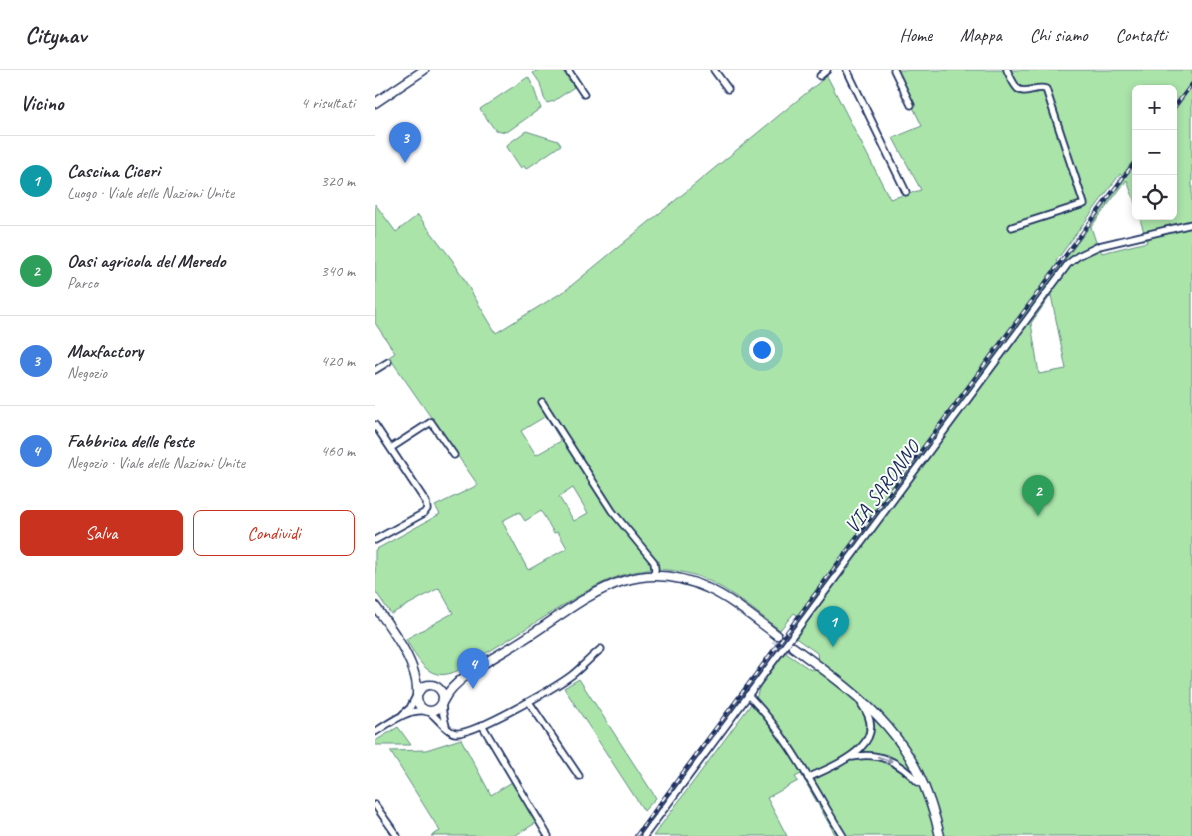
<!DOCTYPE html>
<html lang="it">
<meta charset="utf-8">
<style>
body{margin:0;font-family:Caveat,sans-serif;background:#f2f2f3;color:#2b2b33}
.controls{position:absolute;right:15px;top:15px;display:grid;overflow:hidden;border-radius:8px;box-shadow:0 2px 8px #0003}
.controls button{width:45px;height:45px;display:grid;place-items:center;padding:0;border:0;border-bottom:1px solid #e1e1e2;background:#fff;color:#2b2b33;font:25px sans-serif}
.you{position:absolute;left:386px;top:279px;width:18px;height:18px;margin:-12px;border:4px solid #fff;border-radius:50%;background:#1a73e8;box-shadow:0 0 0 8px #1a73e833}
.badge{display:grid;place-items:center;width:32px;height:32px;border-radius:50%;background:#c8321e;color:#fff;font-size:16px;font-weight:700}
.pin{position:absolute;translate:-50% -41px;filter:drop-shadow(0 1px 2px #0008)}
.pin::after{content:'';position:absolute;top:26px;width:18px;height:15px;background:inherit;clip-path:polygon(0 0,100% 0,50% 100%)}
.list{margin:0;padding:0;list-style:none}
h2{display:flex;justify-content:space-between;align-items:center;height:65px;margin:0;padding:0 20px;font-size:21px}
h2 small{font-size:16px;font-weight:400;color:#7c7c81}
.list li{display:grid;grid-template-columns:32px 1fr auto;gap:15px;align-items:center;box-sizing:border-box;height:90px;padding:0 20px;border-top:1px solid #e1e1e2}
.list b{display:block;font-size:19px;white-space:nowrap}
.list p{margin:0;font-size:16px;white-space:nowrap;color:#7c7c81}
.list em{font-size:16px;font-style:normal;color:#7c7c81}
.actions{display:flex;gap:10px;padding:15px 20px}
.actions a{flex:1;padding:11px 0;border:1px solid #c8321e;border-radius:8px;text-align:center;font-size:18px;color:#c8321e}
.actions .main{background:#c8321e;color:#fff}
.icon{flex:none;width:28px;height:28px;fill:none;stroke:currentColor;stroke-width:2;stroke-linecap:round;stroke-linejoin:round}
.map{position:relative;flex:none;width:817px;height:766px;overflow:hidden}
header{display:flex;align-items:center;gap:30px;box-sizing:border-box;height:70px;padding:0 25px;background:#fff;border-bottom:1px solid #e1e1e2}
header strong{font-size:24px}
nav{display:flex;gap:28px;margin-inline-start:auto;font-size:18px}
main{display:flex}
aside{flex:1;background:#fff}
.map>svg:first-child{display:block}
.green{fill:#aae4a9;stroke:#628a84;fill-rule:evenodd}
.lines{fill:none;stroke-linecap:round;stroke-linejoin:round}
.secondary-tunnel{stroke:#d1d5df;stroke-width:8;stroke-dasharray:8 4;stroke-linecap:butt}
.street-casing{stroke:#1b2f5e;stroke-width:9}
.secondary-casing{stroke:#1b2f5e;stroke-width:11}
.street{stroke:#fff;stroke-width:5.5}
.secondary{stroke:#fff;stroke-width:8}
.rail-casing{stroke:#1b2f5e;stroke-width:4}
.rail{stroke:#fff;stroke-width:2;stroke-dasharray:5.5;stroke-linecap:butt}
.oneway{stroke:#8d97ae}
.labels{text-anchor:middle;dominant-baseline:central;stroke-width:4;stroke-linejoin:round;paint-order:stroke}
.street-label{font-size:21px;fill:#1b2f5e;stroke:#fff}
</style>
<header>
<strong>Citynav</strong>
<nav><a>Home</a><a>Mappa</a><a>Chi siamo</a><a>Contatti</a></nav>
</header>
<main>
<aside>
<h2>Vicino<small>4 risultati</small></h2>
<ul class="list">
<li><span class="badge" style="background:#0f9aa8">1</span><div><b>Cascina Ciceri</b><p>Luogo · Viale delle Nazioni Unite</p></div><em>320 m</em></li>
<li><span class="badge" style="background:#2e9e5b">2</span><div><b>Oasi agricola del Meredo</b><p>Parco</p></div><em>340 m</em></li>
<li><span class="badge" style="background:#3f7fe0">3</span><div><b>Maxfactory</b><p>Negozio</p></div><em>420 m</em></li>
<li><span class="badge" style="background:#3f7fe0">4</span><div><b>Fabbrica delle feste</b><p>Negozio · Viale delle Nazioni Unite</p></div><em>460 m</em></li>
</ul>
<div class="actions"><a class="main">Salva</a><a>Condividi</a></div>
</aside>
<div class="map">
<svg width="817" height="766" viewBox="0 0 817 766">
<rect width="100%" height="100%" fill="#fff"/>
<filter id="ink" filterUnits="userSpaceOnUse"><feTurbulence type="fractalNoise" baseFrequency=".02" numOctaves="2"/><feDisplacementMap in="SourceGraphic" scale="10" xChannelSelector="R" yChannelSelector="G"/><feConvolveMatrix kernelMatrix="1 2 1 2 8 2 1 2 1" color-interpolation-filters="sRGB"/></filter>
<g filter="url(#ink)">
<g class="green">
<path d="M163 0H187L199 17 179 31 172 33 169 28 165 13 158 3Z"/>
<path d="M522 0H817V766H461L426 704 420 707 423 711 392 728 412 766H278L382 626C385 609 399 595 409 582L436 600 443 590 442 583 419 567 430 551 426 549 345 659 426 548 419 543 405 560C381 542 351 516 322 506 259 486 219 516 168 548 140 565 112 583 84 600 54 615 43 590 31 569L78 543 64 518 16 544 0 521V480L65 444 60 436 103 415 14 287 20 283 0 253V134L21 162 43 145 78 191 121 263 191 220 452 6 515 129 546 120 518 68 547 56 538 37 540 35ZM761 19H798V146H764L772 172 727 183 725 179 706 187 692 199 688 196C697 184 710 181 721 172L716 157 752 110 761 136ZM745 104 750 109 686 195 681 191ZM676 225 691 299 664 304 656 253ZM171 346 186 371 161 385 146 361ZM198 418 213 443 199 451 184 427ZM166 441 179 463 183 462 192 478 153 500 127 451 144 442 150 451Z"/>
<path d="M153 7C160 17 161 28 166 38L132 62 120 60 105 39Z"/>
<path d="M151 61 183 71 186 75 151 99 149 96 146 98 132 77 133 74Z"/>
<path d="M204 609 281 728 269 741 189 618Z"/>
<path d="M23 657 36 675H0V671Z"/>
<path d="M86 669 116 725 137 712 161 753 139 766H56L65 761 15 681 51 680Z"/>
</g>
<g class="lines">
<path class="secondary-tunnel" d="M399 569 415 581"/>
<g class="street-casing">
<g id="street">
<path d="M193 0 209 24"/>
<path d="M339 0 353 19"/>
<path d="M472 0 531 122"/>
<path d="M519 0 536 35"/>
<path d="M632 0C635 6 638 14 643 19 650 25 662 15 671 19L709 134 637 157"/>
<path d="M445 6 452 0"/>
<path d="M0 300 13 292"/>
<path d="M167 332 237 441 279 492 280 499 279 506"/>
<path d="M0 355 51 432 52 439 49 443 0 470"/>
<path d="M16 378 56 352 79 385"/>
<path d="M373 625C412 664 439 719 468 766"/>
<path d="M154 632 204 706"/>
<path d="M67 633 68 644 71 656"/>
<path d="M53 641C61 646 72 662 80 663 97 666 181 617 197 605 207 597 216 587 226 579"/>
<path d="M28 644 35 638 41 626"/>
<path d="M107 655 173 766"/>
<path d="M0 662C16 652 32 639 51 641"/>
<path d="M477 687C504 681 524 692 543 712"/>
<path d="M433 708C460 695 517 675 487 635"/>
<path d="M0 735 22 766"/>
<path d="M269 766 693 194 703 186 724 176 817 154"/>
</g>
</g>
<g class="secondary-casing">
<g id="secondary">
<path d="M0 33 49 0"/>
<path d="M0 536C16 558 44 595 42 624"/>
<path d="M418 577C495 633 542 668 565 766"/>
<circle cx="55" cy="628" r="13"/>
<path d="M68 631C80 606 123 586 146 571 207 533 255 482 332 518 357 529 380 549 402 565"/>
</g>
</g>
<use href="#street" class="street"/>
<use href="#secondary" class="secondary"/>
<g class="rail-casing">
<g id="rail">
<path d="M798 39 817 14"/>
<path d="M261 766 761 90"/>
</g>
</g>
<use href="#rail" class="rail"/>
</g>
<defs><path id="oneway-shaft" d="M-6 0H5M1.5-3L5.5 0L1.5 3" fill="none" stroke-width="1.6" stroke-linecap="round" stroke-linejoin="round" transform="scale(1.25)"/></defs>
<use class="oneway" href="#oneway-shaft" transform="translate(510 689) rotate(18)"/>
</g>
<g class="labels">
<g class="street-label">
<text transform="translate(507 417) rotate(-53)">VIA SARONNO</text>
</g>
</g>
</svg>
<div class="controls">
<button>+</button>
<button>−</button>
<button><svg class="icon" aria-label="locate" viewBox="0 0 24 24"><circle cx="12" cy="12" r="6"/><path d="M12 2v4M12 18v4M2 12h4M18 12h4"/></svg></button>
</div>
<div class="you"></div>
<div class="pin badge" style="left:458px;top:577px;background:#0f9aa8">1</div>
<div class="pin badge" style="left:663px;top:446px;background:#2e9e5b">2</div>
<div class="pin badge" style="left:30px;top:93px;background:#3f7fe0">3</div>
<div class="pin badge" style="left:98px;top:619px;background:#3f7fe0">4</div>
</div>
</main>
